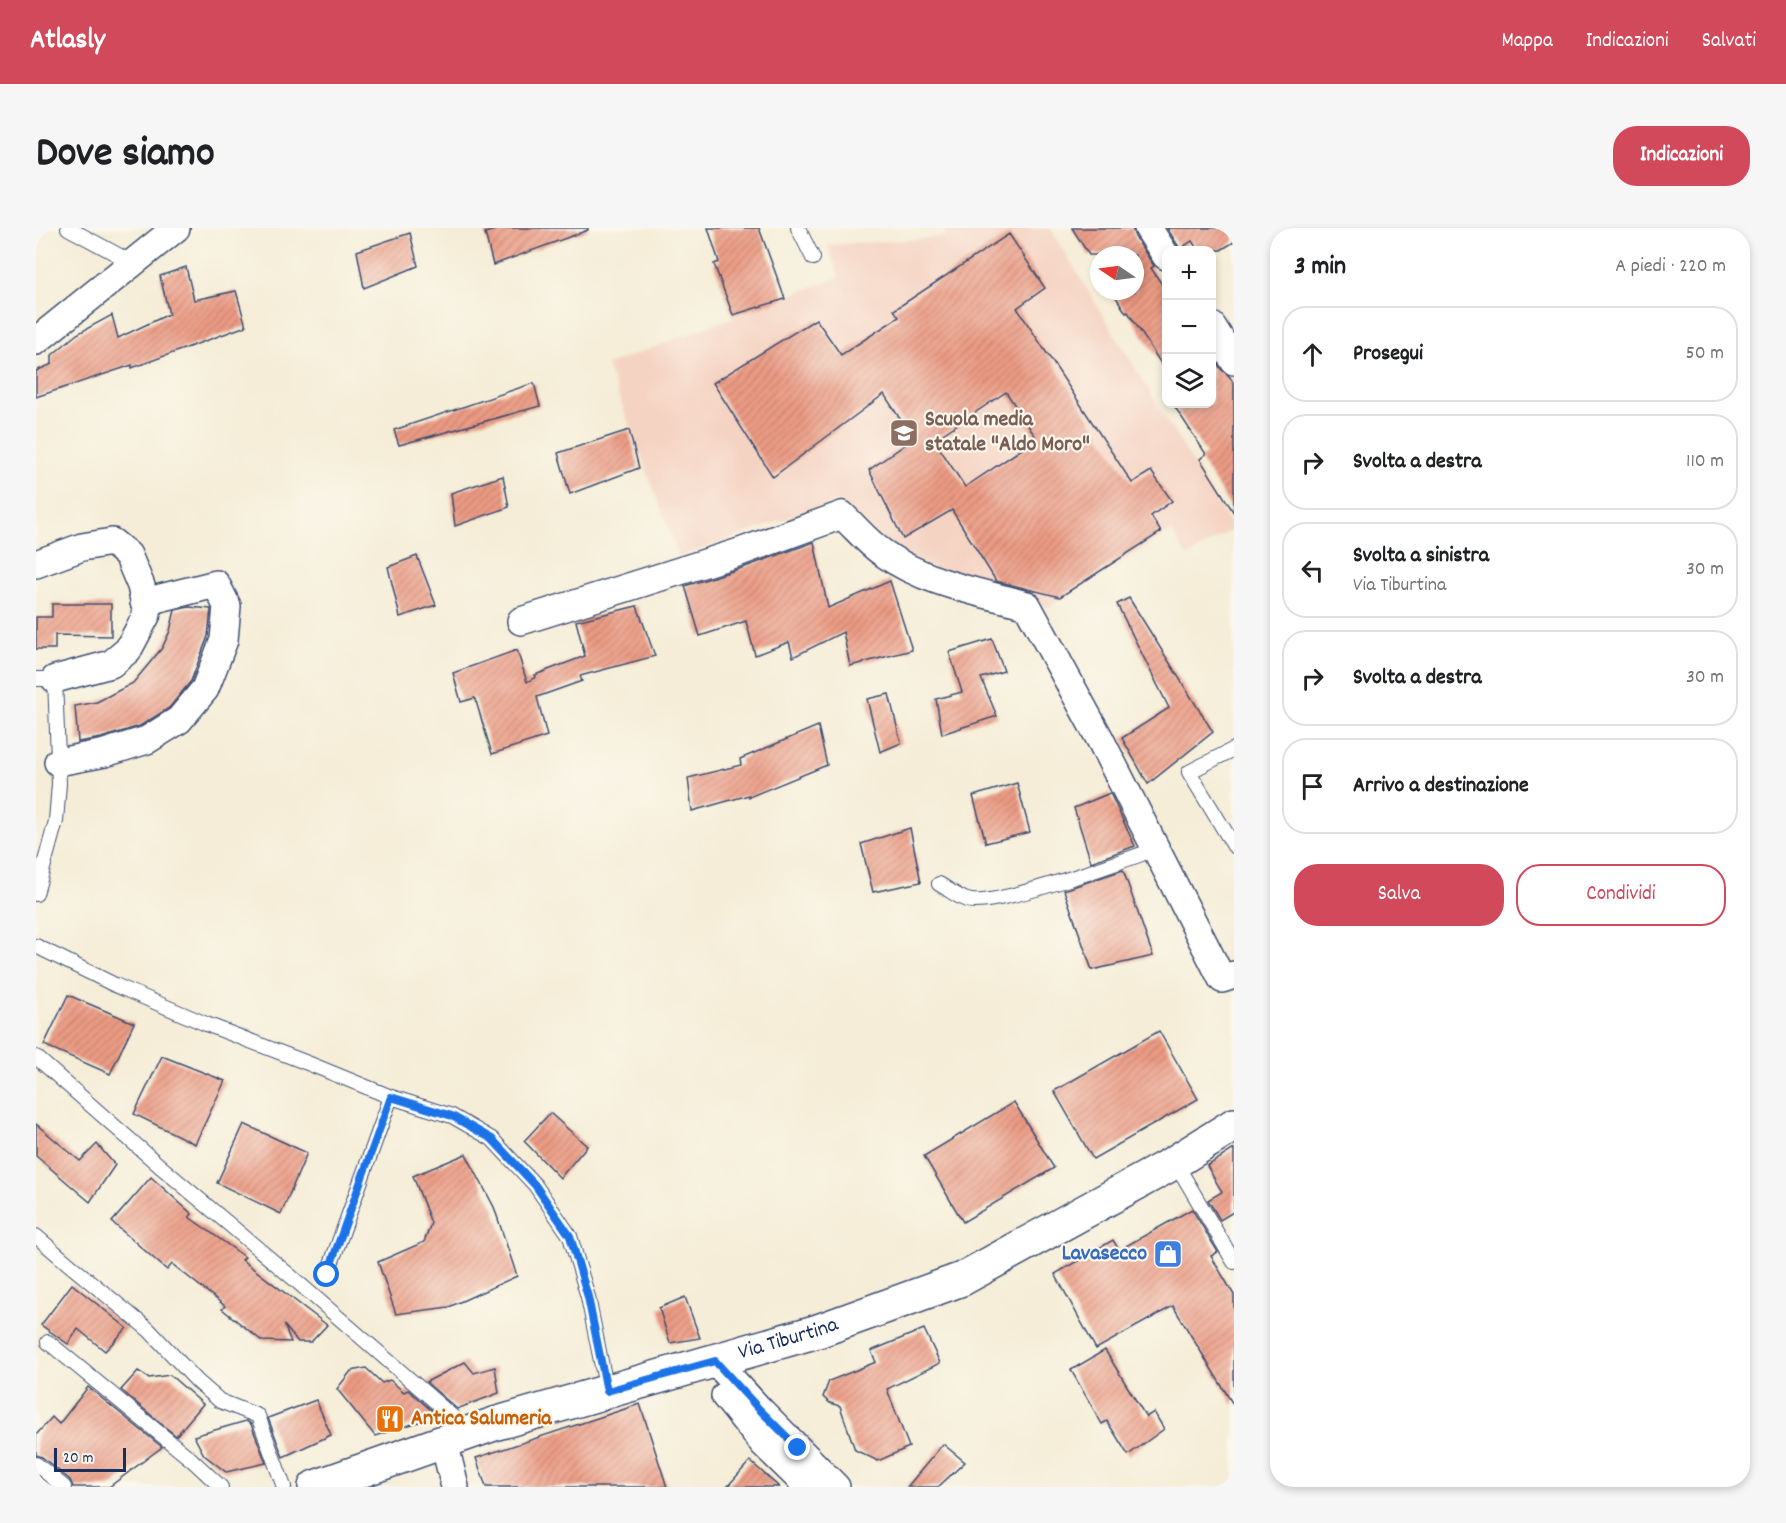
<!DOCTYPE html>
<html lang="it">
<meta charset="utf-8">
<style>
body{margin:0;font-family:Dekko,sans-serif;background:#f6f6f6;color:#202124}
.controls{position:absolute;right:18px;top:18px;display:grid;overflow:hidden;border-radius:12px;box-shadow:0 3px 9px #0003}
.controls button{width:54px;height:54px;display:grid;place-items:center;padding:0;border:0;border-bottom:2px solid #e0e0e0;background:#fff;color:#202124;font:30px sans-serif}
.compass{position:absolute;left:1054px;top:18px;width:54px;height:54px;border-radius:50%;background:#fff;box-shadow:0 3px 9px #0003;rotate:283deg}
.scale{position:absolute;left:18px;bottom:15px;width:72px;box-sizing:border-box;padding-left:6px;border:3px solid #1b2f5e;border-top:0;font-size:16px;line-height:21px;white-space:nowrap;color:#1b2f5e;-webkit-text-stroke:4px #fbf7ec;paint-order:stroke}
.stop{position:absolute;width:18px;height:18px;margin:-14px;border:4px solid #1a73e8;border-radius:50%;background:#fff}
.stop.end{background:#1a73e8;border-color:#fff;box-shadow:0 2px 6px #0008}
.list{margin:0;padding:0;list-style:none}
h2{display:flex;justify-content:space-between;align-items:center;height:78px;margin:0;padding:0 24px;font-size:26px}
h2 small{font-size:20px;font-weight:400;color:#757577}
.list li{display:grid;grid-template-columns:39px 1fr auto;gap:18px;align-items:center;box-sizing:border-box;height:96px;margin:0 12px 12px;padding:0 12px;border:2px solid #e0e0e0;border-radius:24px}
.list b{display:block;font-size:22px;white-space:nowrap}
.list p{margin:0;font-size:20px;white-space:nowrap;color:#757577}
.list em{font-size:20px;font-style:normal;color:#757577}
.actions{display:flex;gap:12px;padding:18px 24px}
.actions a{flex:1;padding:14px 0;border:2px solid #d1495b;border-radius:24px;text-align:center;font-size:21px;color:#d1495b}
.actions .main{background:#d1495b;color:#fff}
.icon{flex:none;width:33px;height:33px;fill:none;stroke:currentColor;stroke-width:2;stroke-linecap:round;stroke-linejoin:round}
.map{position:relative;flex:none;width:1198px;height:1259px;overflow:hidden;border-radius:24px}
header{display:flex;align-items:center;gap:36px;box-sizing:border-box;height:84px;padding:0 30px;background:#d1495b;color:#fff}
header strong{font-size:28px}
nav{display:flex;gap:33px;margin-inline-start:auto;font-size:21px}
.intro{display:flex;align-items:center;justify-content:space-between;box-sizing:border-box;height:144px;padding:0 36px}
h1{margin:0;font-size:42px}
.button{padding:15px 27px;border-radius:24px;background:#d1495b;color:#fff;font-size:21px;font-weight:700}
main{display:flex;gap:36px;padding:0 36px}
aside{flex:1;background:#fff;border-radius:24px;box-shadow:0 3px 9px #0003}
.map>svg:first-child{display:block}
.built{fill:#f5d3c2}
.building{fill:url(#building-hatch);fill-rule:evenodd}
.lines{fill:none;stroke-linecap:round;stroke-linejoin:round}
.service-casing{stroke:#3c4c70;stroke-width:16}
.minor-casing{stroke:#3c4c70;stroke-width:30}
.tertiary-casing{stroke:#3c4c70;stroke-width:36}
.service{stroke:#fff;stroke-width:14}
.minor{stroke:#fff;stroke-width:27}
.tertiary{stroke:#fff;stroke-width:33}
.route{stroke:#1a73e8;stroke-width:8}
.labels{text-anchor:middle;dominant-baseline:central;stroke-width:4.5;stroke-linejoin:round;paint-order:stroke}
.education-label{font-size:22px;font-weight:bold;fill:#785e54;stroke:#fbf7ec;text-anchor:start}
.shop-label{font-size:22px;font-weight:bold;fill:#366cbe;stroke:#fbf7ec;text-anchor:end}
.street-label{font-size:22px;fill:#1b2f5e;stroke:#fbf7ec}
.food-label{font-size:22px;font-weight:bold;fill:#c56008;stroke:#fbf7ec;text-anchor:start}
</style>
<header>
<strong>Atlasly</strong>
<nav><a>Mappa</a><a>Indicazioni</a><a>Salvati</a></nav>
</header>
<div class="intro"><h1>Dove siamo</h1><a class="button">Indicazioni</a></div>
<main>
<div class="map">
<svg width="1198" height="1259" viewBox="0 0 1198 1259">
<defs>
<pattern id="building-hatch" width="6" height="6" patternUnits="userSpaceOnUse" patternTransform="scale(1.5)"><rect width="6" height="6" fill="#ed9b84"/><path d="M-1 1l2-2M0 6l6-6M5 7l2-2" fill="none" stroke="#bf7f6f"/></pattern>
</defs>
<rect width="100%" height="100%" fill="#fbf7ec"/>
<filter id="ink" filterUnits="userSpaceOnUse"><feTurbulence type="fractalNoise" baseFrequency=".0167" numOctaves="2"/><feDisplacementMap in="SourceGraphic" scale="12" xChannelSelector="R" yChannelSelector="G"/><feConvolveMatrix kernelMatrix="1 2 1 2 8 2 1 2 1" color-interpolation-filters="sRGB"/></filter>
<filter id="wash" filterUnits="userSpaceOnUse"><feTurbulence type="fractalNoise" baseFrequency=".008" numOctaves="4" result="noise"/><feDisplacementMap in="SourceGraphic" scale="24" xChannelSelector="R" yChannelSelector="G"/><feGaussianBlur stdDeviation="1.35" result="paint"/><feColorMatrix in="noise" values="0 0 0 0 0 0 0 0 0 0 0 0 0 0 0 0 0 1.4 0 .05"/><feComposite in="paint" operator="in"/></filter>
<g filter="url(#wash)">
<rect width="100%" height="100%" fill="#f5edd7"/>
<path class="built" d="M906 0H1014L1197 301 1151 329 1136 303 1012 379 925 354 846 315 801 273 643 329 571 137 803 49 791 17 911 9Z"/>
<g id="blocks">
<g class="building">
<path d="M465 0H552V2L457 37 449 5Z"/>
<path d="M672 0H723L749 71 697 87 678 36 683 34Z"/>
<path d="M1036 0H1096L1099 9 1118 38 1115 40 1131 64V145L1092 84 1090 85 1076 63H1099V27H1053Z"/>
<path d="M1131 0H1198V14L1185 22H1162L1156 13 1144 21Z"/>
<path d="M374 5 382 38 328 60 321 23Z"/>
<path d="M973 6 1009 60 981 80 1096 255 1115 243 1136 273 1115 288 1125 304 1024 369 960 353 916 282 867 311 833 242 877 211 848 166 737 249 677 155 780 91 805 127 863 89 858 82ZM970 164 1001 211 929 259 898 212Z"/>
<path d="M150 39 158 72 200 63 210 98 96 140V137L0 169V143L16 136V127L41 106 76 87 82 110 133 86 124 48Z"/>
<path d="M1176 127 1185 141 1193 148 1198 156V285L1164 231 1170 226 1137 176H1176Z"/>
<path d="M498 155 504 178 363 217 358 202Z"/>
<path d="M593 202 603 240 534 266 522 225Z"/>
<path d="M467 248 473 279 419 298 415 265Z"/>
<path d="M778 314 792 380 854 353 876 422 814 438 807 404 757 429 753 414 719 427 710 393 664 408 649 358 709 339Z"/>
<path d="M381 328 400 377 364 389 352 339Z"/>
<path d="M1093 370 1177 504 1112 556 1086 510 1133 480 1081 376Z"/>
<path d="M16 376H75V408L19 407V421H0V389H16Z"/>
<path d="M601 378 619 428 544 448 546 453 501 469 511 508 456 526 439 470 425 474 417 445 481 422 491 454 500 449 499 447 549 428 540 393Z"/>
<path d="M153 379 175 381 172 408 155 453 133 480 104 498 65 510 42 514 39 478 61 474 97 455 126 420 134 403 139 382Z"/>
<path d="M956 411 968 443 945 450 961 488 906 506 900 471 926 464 913 424Z"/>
<path d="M853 466 865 515 844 524 831 471Z"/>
<path d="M782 498 791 537 713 569V567L656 583 652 550 705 537 704 531Z"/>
<path d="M981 555 994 604 950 615 937 568Z"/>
<path d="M1074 565 1099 618 1055 634 1038 580Z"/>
<path d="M874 600 885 654 837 664 825 616Z"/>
<path d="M1087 642 1117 728 1056 742 1028 662Z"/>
<path d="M32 767 98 795 74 846 8 817Z"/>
<path d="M1123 803 1162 871 1057 931 1018 863Z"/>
<path d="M126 828 189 853 159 916 98 886Z"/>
<path d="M978 874 1018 940 927 994 888 928Z"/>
<path d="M514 885 551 918 524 950 488 913Z"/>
<path d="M0 896 44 933 61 916 79 937 54 974 0 928Z"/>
<path d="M208 896 271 925 245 986 181 955Z"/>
<path d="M1198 921V985L1197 984 1184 992 1172 972 1186 964 1171 938Z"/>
<path d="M430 926 458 979 481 1048 413 1079 360 1086 342 1034 388 1014 395 995 377 948Z"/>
<path d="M115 949 156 986 153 989 209 1029 206 1032 291 1097 275 1114H262L248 1097 255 1114 226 1113 186 1081 189 1078 136 1036 131 1042 76 994Z"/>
<path d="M1156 981 1182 1024 1175 1028 1198 1067V1178L1137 1078 1060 1121 1019 1046 1077 1012 1083 1022Z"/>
<path d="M36 1056 91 1100 69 1123 42 1101 32 1116 5 1097Z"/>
<path d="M649 1069 664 1110 634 1115 623 1080Z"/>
<path d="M888 1101 904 1135 851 1161 873 1219 842 1233 819 1222 804 1178 794 1175 787 1169 793 1153 840 1134 835 1123Z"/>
<path d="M1069 1122 1110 1189 1118 1184 1128 1201 1092 1227 1071 1193 1066 1196 1035 1142Z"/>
<path d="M429 1134 438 1145 459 1139 463 1165 421 1181 390 1154Z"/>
<path d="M330 1140 346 1155 354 1152 368 1164 372 1162 402 1188 339 1208 301 1161 315 1143Z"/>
<path d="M102 1143 113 1150 134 1147 167 1176 140 1208 85 1162Z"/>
<path d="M52 1159 126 1219 73 1259H37L34 1252 6 1229 0 1227V1207L16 1189 23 1196Z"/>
<path d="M280 1172 295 1207 247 1229 232 1190Z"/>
<path d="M604 1176 631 1259H450L440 1230Z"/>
<path d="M210 1193 215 1196 230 1235 190 1244 168 1227 158 1208Z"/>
<path d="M907 1216 929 1234 902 1259H871Z"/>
<path d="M714 1233 743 1259H691Z"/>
</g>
</g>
</g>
<g filter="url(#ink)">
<use href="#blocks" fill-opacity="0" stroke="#3c4c70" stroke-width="1.5"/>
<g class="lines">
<g class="service-casing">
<g id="service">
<path d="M32 0 95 34"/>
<path d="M762 0 777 30"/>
<path d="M0 451H19L23 556 20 593 0 666"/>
<path d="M1198 521 1153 544 1198 618"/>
<path d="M903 656C912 661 922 669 931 672 957 681 1088 632 1120 621"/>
<path d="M0 718 79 757 170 796 274 836 355 869 416 888 456 911 499 957 534 1008 552 1069 571 1163"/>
<path d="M0 829 125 939 258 1051 432 1202"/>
<path d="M1139 934 1198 1034"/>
<path d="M0 1008 35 1038 113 1102 161 1153 184 1173 222 1188 248 1259"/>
<path d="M291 1047 355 869"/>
<path d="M12 1114 156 1232 185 1259"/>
<path d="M0 1236 28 1259"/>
</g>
</g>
<g class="minor-casing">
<g id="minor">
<path d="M1112 0 1130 28"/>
<path d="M1176 98 1198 133"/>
<path d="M0 113 140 0"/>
<path d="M0 336 46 319 76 314 92 327 105 358 111 386 92 422 75 436 19 451"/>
<path d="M485 393 704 324 806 287C820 300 832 315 847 325 889 355 943 364 991 377L1065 513 1186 751 1198 747"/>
<path d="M22 534 69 525 111 512 143 492 169 461 188 412 191 378 180 356 108 374"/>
<path d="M679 1133 722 1180 800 1259"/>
<path d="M689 1168 727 1215 769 1256 767 1259"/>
<path d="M408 1214 419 1259"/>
</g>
</g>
<g class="tertiary-casing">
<g id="tertiary">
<path id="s1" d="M279 1259 458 1196 782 1103 926 1051 1139 934 1198 897"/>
</g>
</g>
<use href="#service" class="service"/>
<use href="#minor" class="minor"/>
<use href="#tertiary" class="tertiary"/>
</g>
</g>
<g class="lines" filter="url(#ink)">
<path class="route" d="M291 1047 355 869 416 888 456 911 499 957 534 1008 552 1069 571 1163 679 1133 722 1180 762 1220"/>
</g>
<defs>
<g id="school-square" transform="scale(1.5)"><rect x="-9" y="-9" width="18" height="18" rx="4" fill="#8d6e63" stroke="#fbf7ec"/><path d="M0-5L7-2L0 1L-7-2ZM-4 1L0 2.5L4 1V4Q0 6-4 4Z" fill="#fff"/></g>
<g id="shop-square" transform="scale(1.5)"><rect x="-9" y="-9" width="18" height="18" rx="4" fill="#3f7fe0" stroke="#fbf7ec"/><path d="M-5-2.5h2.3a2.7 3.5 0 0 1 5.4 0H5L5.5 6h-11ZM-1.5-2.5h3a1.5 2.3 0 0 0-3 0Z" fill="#fff"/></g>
<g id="restaurant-square" transform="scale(1.5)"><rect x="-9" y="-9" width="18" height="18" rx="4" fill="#e8710a" stroke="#fbf7ec"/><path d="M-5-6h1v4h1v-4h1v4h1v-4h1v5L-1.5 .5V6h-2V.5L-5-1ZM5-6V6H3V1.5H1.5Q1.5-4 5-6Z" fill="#fff"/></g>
</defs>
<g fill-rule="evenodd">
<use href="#school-square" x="868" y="205"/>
<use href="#shop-square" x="1132" y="1026"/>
<use href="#restaurant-square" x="354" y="1191"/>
</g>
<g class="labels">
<g class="education-label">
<text x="889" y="192">Scuola media<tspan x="889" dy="25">statale "Aldo Moro"</tspan></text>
</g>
<g class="shop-label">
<text x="1111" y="1026">Lavasecco</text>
</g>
<g class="street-label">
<text stroke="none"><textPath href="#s1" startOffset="496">Via Tiburtina</textPath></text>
</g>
<g class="food-label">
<text x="375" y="1191">Antica Salumeria</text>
</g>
</g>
</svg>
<div class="controls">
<button>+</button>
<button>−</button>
<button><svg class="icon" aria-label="layers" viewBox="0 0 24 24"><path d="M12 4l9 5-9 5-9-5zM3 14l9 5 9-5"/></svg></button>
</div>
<svg class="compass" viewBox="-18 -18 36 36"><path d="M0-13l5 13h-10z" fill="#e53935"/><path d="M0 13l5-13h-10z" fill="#757577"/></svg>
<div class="scale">20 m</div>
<div class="stop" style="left:291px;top:1047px"></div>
<div class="stop end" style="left:762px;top:1220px"></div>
</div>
<aside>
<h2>3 min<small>A piedi · 220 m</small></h2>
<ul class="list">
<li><svg class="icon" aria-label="ahead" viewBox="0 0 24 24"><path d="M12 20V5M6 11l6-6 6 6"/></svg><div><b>Prosegui</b></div><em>50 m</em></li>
<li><svg class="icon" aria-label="right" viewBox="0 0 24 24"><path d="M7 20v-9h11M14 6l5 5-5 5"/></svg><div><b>Svolta a destra</b></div><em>110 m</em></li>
<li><svg class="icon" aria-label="left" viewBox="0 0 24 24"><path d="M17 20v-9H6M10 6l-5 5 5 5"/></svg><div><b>Svolta a sinistra</b><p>Via Tiburtina</p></div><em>30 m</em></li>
<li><svg class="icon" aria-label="right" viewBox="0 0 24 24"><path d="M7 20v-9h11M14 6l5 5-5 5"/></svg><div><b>Svolta a destra</b></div><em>30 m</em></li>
<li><svg class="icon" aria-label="arrive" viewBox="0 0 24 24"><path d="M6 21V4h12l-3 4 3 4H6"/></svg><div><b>Arrivo a destinazione</b></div></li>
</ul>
<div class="actions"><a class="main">Salva</a><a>Condividi</a></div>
</aside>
</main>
